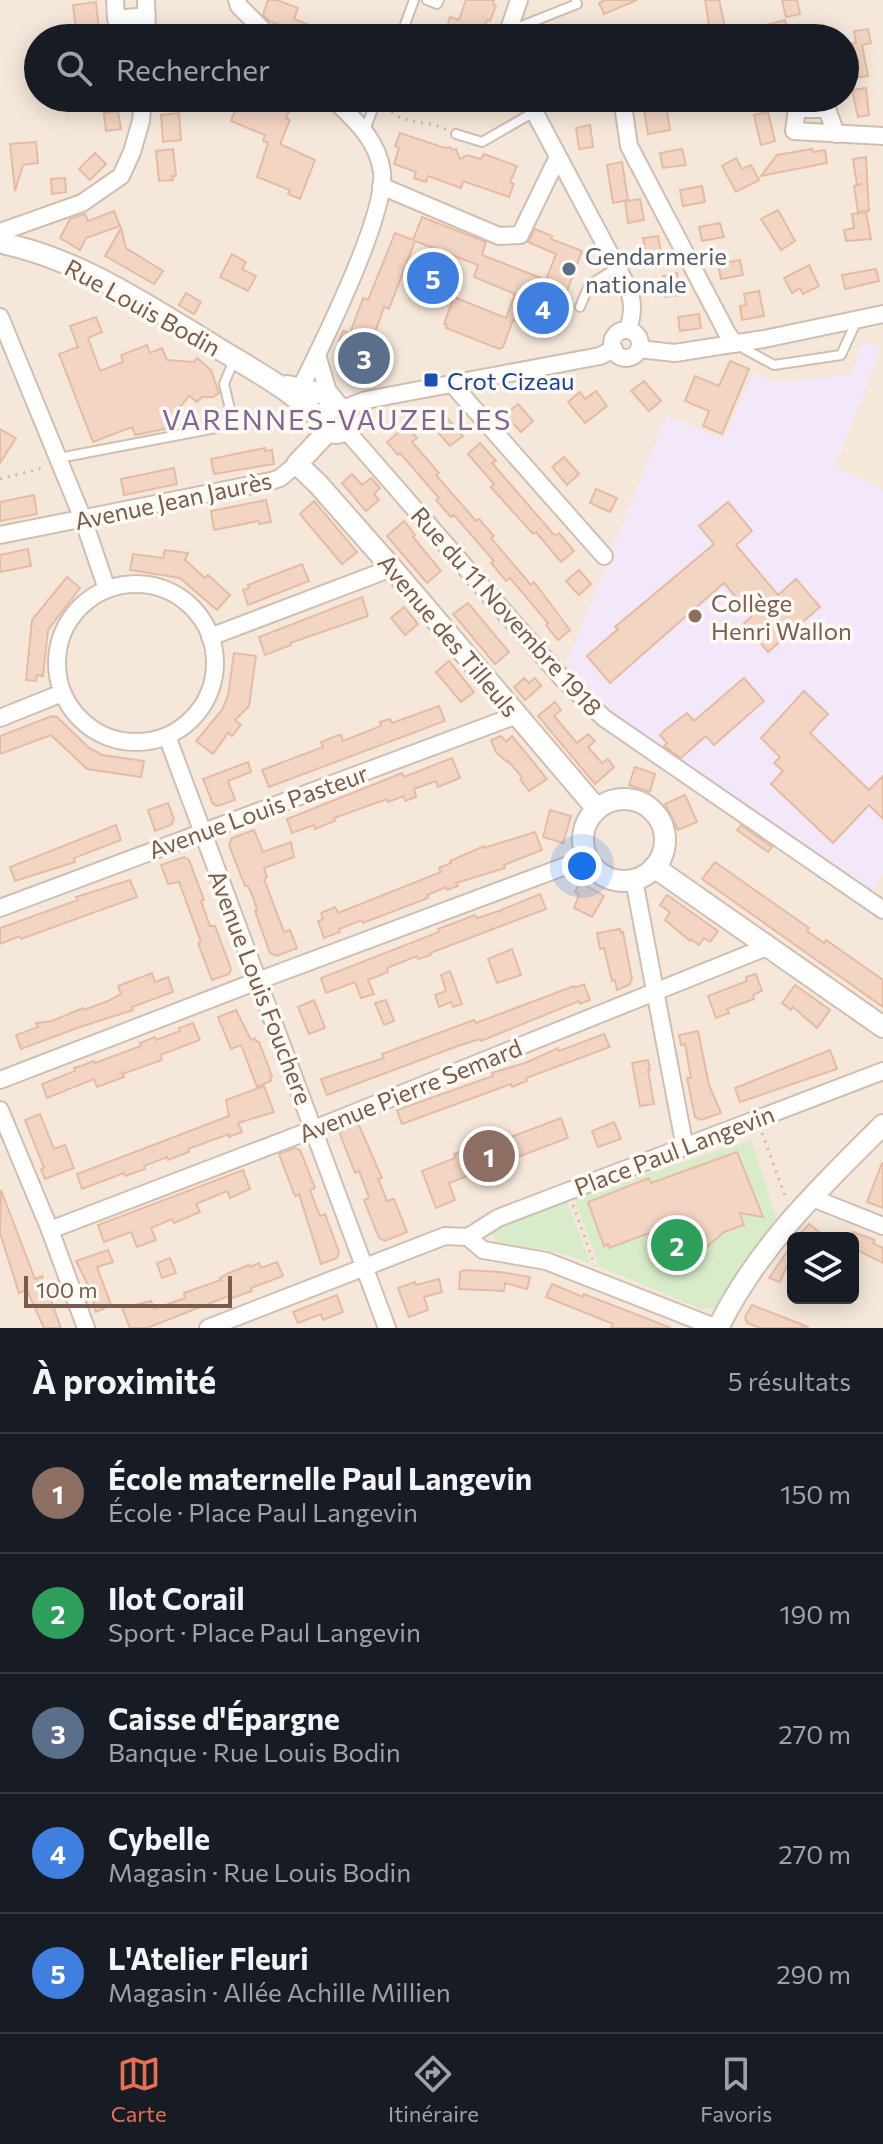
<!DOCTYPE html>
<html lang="fr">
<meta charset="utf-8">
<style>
body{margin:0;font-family:Commissioner,sans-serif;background:#20242c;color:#f1f3f6}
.controls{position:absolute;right:24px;bottom:24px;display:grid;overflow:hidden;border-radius:12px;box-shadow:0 4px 20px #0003}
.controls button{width:72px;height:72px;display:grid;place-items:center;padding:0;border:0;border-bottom:2px solid #363941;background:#171b24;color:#f1f3f6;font:40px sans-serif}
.scale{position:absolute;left:24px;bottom:20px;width:208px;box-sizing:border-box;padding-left:8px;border:4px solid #7a5c4d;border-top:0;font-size:22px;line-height:28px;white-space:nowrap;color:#7a5c4d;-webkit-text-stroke:6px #fffaf3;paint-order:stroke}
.you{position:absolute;left:582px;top:866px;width:28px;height:28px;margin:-20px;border:6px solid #fff;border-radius:50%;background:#1a73e8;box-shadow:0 0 0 12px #1a73e833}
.badge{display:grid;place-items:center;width:52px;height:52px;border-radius:50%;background:#e76f51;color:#fff;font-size:26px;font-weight:700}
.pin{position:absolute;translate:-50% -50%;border:4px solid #fff;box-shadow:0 2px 8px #0006}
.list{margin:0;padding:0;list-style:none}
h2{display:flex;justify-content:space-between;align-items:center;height:104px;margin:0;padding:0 32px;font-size:34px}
h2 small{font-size:26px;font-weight:400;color:#9ea1a6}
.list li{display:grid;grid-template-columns:52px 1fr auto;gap:24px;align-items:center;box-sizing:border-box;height:120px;padding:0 32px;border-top:2px solid #363941}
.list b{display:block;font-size:30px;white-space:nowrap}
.list p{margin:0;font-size:26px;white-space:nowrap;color:#9ea1a6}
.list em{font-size:26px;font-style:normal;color:#9ea1a6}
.icon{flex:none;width:44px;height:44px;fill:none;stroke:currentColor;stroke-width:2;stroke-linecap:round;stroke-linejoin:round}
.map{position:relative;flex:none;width:883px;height:1328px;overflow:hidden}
.search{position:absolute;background:#171b24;box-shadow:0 4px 20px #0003;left:24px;right:24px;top:24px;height:88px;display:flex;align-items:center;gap:20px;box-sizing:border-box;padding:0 28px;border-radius:44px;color:#9ea1a6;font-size:30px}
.sheet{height:704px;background:#171b24}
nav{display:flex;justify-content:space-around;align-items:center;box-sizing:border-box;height:112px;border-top:2px solid #363941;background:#171b24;font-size:22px;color:#9ea1a6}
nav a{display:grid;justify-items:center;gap:4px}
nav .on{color:#e76f51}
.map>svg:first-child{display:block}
.residential{fill:#f5e8da;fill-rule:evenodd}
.education{fill:#f3e8fa}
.green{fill:#d8ecc9}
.building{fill:#f3d5c3;stroke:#e6bba3;stroke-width:2}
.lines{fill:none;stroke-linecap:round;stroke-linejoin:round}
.service-casing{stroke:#d1beb0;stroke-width:12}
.minor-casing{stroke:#d1beb0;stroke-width:20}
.tertiary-casing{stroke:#d1beb0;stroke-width:24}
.path{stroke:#d9b8a5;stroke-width:3;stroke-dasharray:2 6;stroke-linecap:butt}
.service{stroke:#fff;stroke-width:8}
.minor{stroke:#fff;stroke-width:16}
.tertiary{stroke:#fff;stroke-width:20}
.service-dot{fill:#5c6f8a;stroke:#fffaf3;stroke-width:3}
.transit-dot{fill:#1a4fb4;stroke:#fffaf3;stroke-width:3}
.education-dot{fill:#8d6e63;stroke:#fffaf3;stroke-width:3}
.labels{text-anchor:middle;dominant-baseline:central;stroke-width:7;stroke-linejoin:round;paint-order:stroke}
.service-label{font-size:24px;fill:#4e5e75;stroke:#fffaf3;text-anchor:start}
.street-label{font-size:24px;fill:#7a5c4d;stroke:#fffaf3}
.transit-label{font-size:24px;fill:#164399;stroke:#fffaf3;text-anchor:start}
.education-label{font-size:24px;fill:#785e54;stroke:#fffaf3;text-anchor:start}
.quarter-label{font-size:28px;letter-spacing:2px;fill:#846695;stroke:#fffaf3}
</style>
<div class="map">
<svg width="883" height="1328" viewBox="0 0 883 1328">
<rect width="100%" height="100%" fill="#fdf6ec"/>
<path class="residential" d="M0 0H883V1328H0ZM38 38H845V98H38ZM793 1238H853V1298H793Z"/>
<path class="education" d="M863 342 881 348 835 467 883 489V874L872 893 759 820 761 815 610 713 566 664 666 416 723 439 754 373 780 383 851 374Z"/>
<g class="green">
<path d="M751 1140 778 1223 715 1308 701 1309 599 1266 574 1197Z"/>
<path d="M566 1200 591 1264C561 1251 533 1246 501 1245L493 1237 494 1228Z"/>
</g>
<g class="building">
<path d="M268 0H277L298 8 294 19 341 38H287L291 29 269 21 263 15Z"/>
<path d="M466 0H494L493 4 496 6 490 21 487 20 483 30 472 26 468 38H444L450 17 459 20Z"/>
<path d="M605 0H637L604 14 599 3Z"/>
<path d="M705 0H719L726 31 689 38 687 30 709 24Z"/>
<path d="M782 0H797L800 14 786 17Z"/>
<path d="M96 2 100 38H77L73 5Z"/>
<path d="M785 20 789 38H735V33Z"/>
<path d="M868 29 871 43 862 45 868 76 854 78 845 45 856 43 854 31Z"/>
<path d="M866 88 869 115 858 117 852 90Z"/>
<path d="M245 98H270L291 107 286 118 290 120 280 144 315 160 300 199 288 194 290 190 257 177 268 143 263 141 265 135 231 121 239 100 243 102Z"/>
<path d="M386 98H424L419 111Z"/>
<path d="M642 98 665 99 670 130 648 134Z"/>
<path d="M118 111 121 129 106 131 104 113Z"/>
<path d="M768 112 775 141 761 145 754 115Z"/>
<path d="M179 113 181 140 163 142 161 115Z"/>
<path d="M590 125 593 147 579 149 576 128Z"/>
<path d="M400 133 445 148 450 147 452 150 456 149 460 159 467 155 481 159 484 154 517 166 510 182 514 184 509 197 463 181 461 188 428 176 426 182 414 178 416 172 394 164 399 148 395 146Z"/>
<path d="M36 142 38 163 23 165 15 191 10 144Z"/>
<path d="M173 149 176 176H172L173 180 159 181 156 151Z"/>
<path d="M682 149 686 165 663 168 660 153Z"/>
<path d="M812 149 813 152 825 150 827 163 761 176 777 155Z"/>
<path d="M95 153 106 164 90 180 79 169Z"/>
<path d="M866 157 869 211 858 212 854 186 862 184 857 185 853 159Z"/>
<path d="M736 158 742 169 751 165 759 180 736 192 722 166Z"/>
<path d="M622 162 628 200 613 203 607 165Z"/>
<path d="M65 178 66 192 52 194 51 179Z"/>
<path d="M702 186 705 202 683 206 680 190Z"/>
<path d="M640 199 644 220 628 223 625 201Z"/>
<path d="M778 210 795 241 781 250 761 219Z"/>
<path d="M114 211 120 226 86 238 80 250 60 238 70 219 85 214 88 221Z"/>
<path d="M866 212 871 239 846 241 844 230 854 228 852 214Z"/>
<path d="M422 217 486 242 482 255 546 280 556 254 528 242 535 229 552 236 551 239 582 251 567 291 556 287 542 332 513 320 503 347 499 349 446 328 447 325 444 324 454 297 506 318 515 294 474 277 478 265 415 241 389 309 384 307 372 341 376 343 366 367 356 363 354 369 339 364 343 354 338 352 342 342 339 341 343 331 350 333 363 298 368 300 395 233 413 240Z"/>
<path d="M720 223 724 237 702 241 699 227Z"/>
<path d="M121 228 126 248 163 271 154 284 105 256Z"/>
<path d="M658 236 662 258 647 260 643 238Z"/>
<path d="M232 254 246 262 242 269 256 276 248 291 220 277Z"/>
<path d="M740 260 743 275 721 279 718 264Z"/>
<path d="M809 265 819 286 803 294 800 288 792 293 784 278Z"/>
<path d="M876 269 879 281 845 289 842 275Z"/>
<path d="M677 273 681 295 665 297 663 276Z"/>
<path d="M759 291 764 316 742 320 740 306 746 305 744 294Z"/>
<path d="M186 293 201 302 194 314 179 305Z"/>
<path d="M699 314 701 328 680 331 678 317Z"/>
<path d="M96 317 102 332 88 338 100 371 123 362 121 355 147 345 150 353 162 348 167 360 194 362 197 358 211 370 219 393 213 397H202L197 402 189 396 174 415 177 422 169 428 135 435 132 427 93 442 59 354 78 347 70 326Z"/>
<path d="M730 361 749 369 722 434 703 426 709 411 685 401 695 376 719 386Z"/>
<path d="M644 381 661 401 649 411 631 391Z"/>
<path d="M596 391 607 406 585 423 568 402 580 392 585 399Z"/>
<path d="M518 404 533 421 521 432 505 415Z"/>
<path d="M447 418 463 436 450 446 435 429Z"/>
<path d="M406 426 417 438 412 442 439 473 436 475 476 521 479 519 494 536 491 538 531 585 534 582 570 630 558 640 546 625 548 623 510 578 506 581 491 563 494 561 454 515 451 517 436 500 439 498 400 453 398 455 387 442Z"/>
<path d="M0 429 16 438 0 463Z"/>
<path d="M480 443 496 461 492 463 530 507 555 536 559 533 574 551 561 562 536 532 533 534 506 504 491 487 494 484 468 454Z"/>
<path d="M265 448V451L272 450 274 464 214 474 211 459Z"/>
<path d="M564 457 579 474 567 485 552 467Z"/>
<path d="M174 468 177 484 124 495 121 479Z"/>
<path d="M352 474 362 485 371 478 380 488 374 494 379 500 366 511 342 483Z"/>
<path d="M596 489 617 498 610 512 590 503Z"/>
<path d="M34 495 37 514 0 521V502Z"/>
<path d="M266 500 271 522 259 524 258 521 214 530 211 511Z"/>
<path d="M314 501 357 552 342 564 300 514Z"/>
<path d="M728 502 752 531 736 545 778 595 796 579 820 607 768 652 744 623 752 616 724 583 610 683 587 656 618 629 615 627 714 544 699 526Z"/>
<path d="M404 521 415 535 413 537 441 571 427 583 387 536Z"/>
<path d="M28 549 31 566 0 572V555Z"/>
<path d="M165 550 188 553 185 560 205 578 208 575 230 595 217 610 180 578 130 570 133 554 163 558Z"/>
<path d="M302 564 309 581 248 605 243 590 249 588 248 585Z"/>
<path d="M579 570 591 584 579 595 566 581Z"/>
<path d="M67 577 80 588 48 630 43 676 37 675 36 681 26 680 32 620Z"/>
<path d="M362 597 368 616 290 643 291 645 265 655 259 637Z"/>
<path d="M468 603 509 652 495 664 453 614Z"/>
<path d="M404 607 418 624 405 635 391 618Z"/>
<path d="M234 653 256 656 249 706 235 720 241 725 232 736 228 733 213 754 196 741 222 710 228 696Z"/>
<path d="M449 661 474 692 461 702 436 672Z"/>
<path d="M524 678 529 683 535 678 541 686 525 700 514 687Z"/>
<path d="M744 678 764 701 714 745 706 736 681 758 664 746 667 743 660 735 665 730 687 713 694 721Z"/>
<path d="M804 691 828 714 810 733 869 790 883 776V819L869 805 833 843 771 784 783 771 774 763 780 757 761 738Z"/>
<path d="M555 702 561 710 554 716 577 743 588 734 595 741 588 747 602 763 608 759 614 767 595 784 538 716Z"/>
<path d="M439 706 445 721 269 787 262 770 323 747 321 742 336 736 341 735 343 741 381 726 380 722 390 719 392 723Z"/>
<path d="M52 716 57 717 89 748 102 755 144 761 141 777 87 769 51 735 0 754V736Z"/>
<path d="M501 736 506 742 512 736 547 779 529 791 520 779 522 777 508 761 507 762 496 752 491 740Z"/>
<path d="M452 758 460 778 438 787 436 781 414 789 416 797 405 801 404 796 388 802 387 799 334 818 335 821 315 829 314 825 292 833 287 819 402 773 404 777Z"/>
<path d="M248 762 251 772 228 781 235 800 218 806 213 804 203 779Z"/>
<path d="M635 767 655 774 650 792 629 785Z"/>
<path d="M685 795 697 822 678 830 665 804Z"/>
<path d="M168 803 174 819 171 825 155 831 148 810Z"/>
<path d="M550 810 571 816 563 843 543 837Z"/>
<path d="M116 825 121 840 74 858 75 862 15 881 10 867Z"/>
<path d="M741 825 772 847 768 852 737 830Z"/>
<path d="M254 830 263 852 291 842 294 857 264 868 267 877 264 879 284 932 290 930 297 948 277 956 270 953 255 911 257 910 253 897 248 886H245L229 845 232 838Z"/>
<path d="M535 832 542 850 504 865 505 868 456 883 458 886 447 890 446 887 427 895 428 898 363 923 362 920 339 929 340 932 324 938 318 921 323 919 321 913 335 907 338 913 441 872 439 868 451 863 450 861 484 846V848Z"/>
<path d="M184 857 189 860 204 900 201 901 206 915 210 926H215L231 969 229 974 212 980 198 943 201 942 179 882 168 884 161 865Z"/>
<path d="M715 862 809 928 807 931 824 943 826 940 883 980V1007L702 879Z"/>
<path d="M130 880 137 897 21 939 20 936 0 944V928L78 900 76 897Z"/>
<path d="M580 882 604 896 592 917 574 908 579 895 575 892Z"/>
<path d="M540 894 546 909 430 953 431 955 418 959 417 956 387 968 388 972 368 980 374 994 361 998 355 982 326 993 321 978 439 932 438 929 475 915 477 918 499 911Z"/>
<path d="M667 895 718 931 710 942 704 938 699 945 691 939 690 941 665 920 670 912 660 905Z"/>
<path d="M620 929 621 933 623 932 632 979 629 985 617 990 615 980 612 981 604 948 600 949 597 933Z"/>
<path d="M512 949 521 975 497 983 488 959Z"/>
<path d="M450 971 462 1004 453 1007 451 1002 439 1007 435 995 446 991 441 975Z"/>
<path d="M152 973 155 982 168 977 173 992 132 1007 133 1010 80 1027 21 1049 16 1035 38 1027 36 1023 52 1021 83 1008 84 1010 108 1001 121 994 118 986Z"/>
<path d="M756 974 762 991 753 995 754 999 727 1009 729 1013 716 1018 708 996 747 981 746 977Z"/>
<path d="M584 984 590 1000 580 1004 579 1001 481 1041 480 1039 458 1046 327 1095 321 1079 384 1058 382 1054 474 1020 476 1023 574 986 575 988Z"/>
<path d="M795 985 830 1010 817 1028 793 1007 791 1010 782 1003Z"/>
<path d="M314 1000 325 1028 309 1034 298 1007Z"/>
<path d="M386 1000 394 1021 384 1025 375 1003Z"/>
<path d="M236 1010 251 1040 255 1038 257 1042H259L272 1076 270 1077 271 1081 257 1087 241 1045 231 1049 218 1017Z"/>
<path d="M193 1023 200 1040 160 1055 162 1060 122 1074 124 1077 97 1087 94 1079 47 1098 42 1084 75 1071 74 1068 81 1066 94 1061 95 1063 141 1046 140 1043 155 1037 156 1040 180 1031 179 1028Z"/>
<path d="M698 1031 709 1085 721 1113 701 1120 695 1117 687 1078H691L685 1044 681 1045 679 1035Z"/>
<path d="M604 1034 610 1047 526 1078 527 1081 512 1087 511 1084 402 1124 397 1110 493 1076 492 1073 525 1063 558 1048 559 1051Z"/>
<path d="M830 1050 837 1069 740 1102 735 1088Z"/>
<path d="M648 1060 650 1070H648L654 1104 640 1106 632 1063Z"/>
<path d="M264 1086 274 1112 238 1123 242 1132 229 1137V1134L188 1149 189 1152 168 1160 167 1157 144 1166 145 1169 125 1176 124 1173 82 1189 77 1174 229 1116 226 1100Z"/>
<path d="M40 1114 54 1149 65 1145 74 1168 45 1179 41 1169 44 1168 25 1120Z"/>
<path d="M561 1118 568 1138 449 1183 455 1200 436 1208 422 1171 455 1158 454 1154 473 1147 474 1151Z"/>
<path d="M614 1122 621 1139 598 1147 592 1131Z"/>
<path d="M358 1123 382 1178 378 1179 387 1201 394 1199 407 1232 385 1241 379 1238 364 1200 369 1198 364 1184 359 1171 355 1173 340 1134 341 1130Z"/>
<path d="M295 1148 300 1150 315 1188 310 1190 320 1216 325 1214 339 1252 337 1258 321 1264 299 1194 295 1196 279 1154Z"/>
<path d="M737 1152 763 1217 740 1213 744 1225 724 1232 682 1269 652 1232 609 1248 608 1244 604 1246 588 1202 649 1178 651 1183Z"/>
<path d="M882 1163H883V1208L867 1202Z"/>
<path d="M243 1170 250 1189 230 1198 227 1191 196 1204 200 1212 174 1223 172 1219 151 1228 156 1240 137 1247 131 1232 104 1242 98 1225Z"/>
<path d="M1 1190 35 1279 42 1276 61 1328H44L27 1290 19 1293 0 1233Z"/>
<path d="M809 1224 827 1238H796Z"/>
<path d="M853 1232 875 1240 873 1243 883 1248V1263L853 1248Z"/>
<path d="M793 1243V1270L787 1266 780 1282 769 1278Z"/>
<path d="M108 1250 113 1262 97 1267 111 1305 96 1312 90 1289 76 1261Z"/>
<path d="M170 1258 176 1273 162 1278 157 1263Z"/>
<path d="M277 1262 283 1276 251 1288 252 1291 232 1298 231 1295 147 1328H130L122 1308 151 1301 154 1309 185 1298 184 1293 221 1280 220 1278 229 1273 249 1265 250 1267 259 1263 261 1268Z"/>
<path d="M464 1270 500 1272 530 1277 527 1289 505 1283 504 1291 459 1289 460 1272Z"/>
<path d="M439 1279 442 1292 424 1297 428 1310 409 1317 398 1288 415 1282 416 1285Z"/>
<path d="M552 1284 583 1297 584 1294 671 1328H611L613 1324 546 1297Z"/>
<path d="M337 1295 343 1312 323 1320 321 1314 298 1323 293 1312Z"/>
<path d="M752 1305 808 1327V1328H760L747 1323 745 1317Z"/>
</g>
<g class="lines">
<g class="service-casing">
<g id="service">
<path d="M427 0 437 4 439 0"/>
<path d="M509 31 577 4 576 0"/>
<path d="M400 38 414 0"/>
<path d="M365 130 377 98"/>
<path d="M456 134 482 142 534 112"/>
<path d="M580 307 589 285 617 268"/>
<path d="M739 346 774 365 841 355 857 320"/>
<path d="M59 458 221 427 231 413 224 384 234 360"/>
</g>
</g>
<g class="minor-casing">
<g id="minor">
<path d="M115 0 116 19 147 16"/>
<path d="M146 0 147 38"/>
<path d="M237 0 239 6 271 38"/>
<path d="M506 38 519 0"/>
<path d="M527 98 627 286C634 302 633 313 628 330"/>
<path d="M622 98 629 146 727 333 735 344"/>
<path d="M836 134 827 109H797L794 131 883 136"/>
<path d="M381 186 499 236 520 235 557 159"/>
<path d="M3 231 82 203 121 176 132 152 141 121 143 98"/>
<path d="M0 317 83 519 107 589"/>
<circle cx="626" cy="344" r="14"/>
<path d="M639 349 675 353 764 339 883 314"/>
<path d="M317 355 329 395"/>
<path d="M453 385 604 556"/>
<path d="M300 389C321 347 387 214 382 172 378 140 354 119 332 98"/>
<path d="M343 409 366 400 600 356 614 349"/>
<path d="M345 429 561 677 604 718 883 910"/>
<path d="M0 535 271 481 280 478 297 464"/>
<circle cx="136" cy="663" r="79"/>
<path d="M210 637 392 568"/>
<path d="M0 718 62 693"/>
<path d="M167 736 387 1328"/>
<path d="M634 880 685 1148"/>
<path d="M0 908 517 715"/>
<path d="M0 1080 260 980 587 858"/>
<path d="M0 1110 50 1230 86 1328"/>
<path d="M810 1197 883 1226"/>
<path d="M50 1230 314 1129 769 946"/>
<path d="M468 1237 483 1250 546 1261 717 1328"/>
<path d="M208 1328 445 1236 468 1237 498 1218 883 1071"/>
</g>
</g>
<g class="tertiary-casing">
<g id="tertiary">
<path d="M6 244C83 261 150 307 216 347 253 370 293 390 322 422"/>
<path d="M287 386 329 395 338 407"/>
<circle cx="336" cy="420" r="13"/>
<path d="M328 431 297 464 318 484 392 568 597 809"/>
<circle cx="624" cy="840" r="41"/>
<path d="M654 867 883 1027"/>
<path d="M718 1328C757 1248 820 1187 883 1125"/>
</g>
</g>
<g class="path">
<path d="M385 107C410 129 423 117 447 130"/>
<path d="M0 479 46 467"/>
<path d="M762 1133 787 1201"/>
<path d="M573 1205 595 1266"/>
</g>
<use href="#service" class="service"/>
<use href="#minor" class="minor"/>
<use href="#tertiary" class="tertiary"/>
</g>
<circle class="service-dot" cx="569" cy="269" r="8"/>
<rect class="transit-dot" x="423" y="372" width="16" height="16" rx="4"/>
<circle class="education-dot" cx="695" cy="616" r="8"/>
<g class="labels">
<g class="service-label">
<text x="585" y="255">Gendarmerie<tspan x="585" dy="28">nationale</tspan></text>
</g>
<g class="street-label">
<text transform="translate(143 307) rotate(29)">Rue Louis Bodin</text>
<text transform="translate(173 500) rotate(-12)">Avenue Jean Jaurès</text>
<text transform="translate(507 611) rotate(48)">Rue du 11 Novembre 1918</text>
<text transform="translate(449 635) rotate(50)">Avenue des Tilleuls</text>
<text transform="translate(258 811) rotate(-20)">Avenue Louis Pasteur</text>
<text transform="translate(261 987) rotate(69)">Avenue Louis Fouchere</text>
<text transform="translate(410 1090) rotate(-22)">Avenue Pierre Semard</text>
<text transform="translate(674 1150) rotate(-21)">Place Paul Langevin</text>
</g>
<g class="transit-label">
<text x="447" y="380">Crot Cizeau</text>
</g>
<g class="education-label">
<text x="711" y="602">Collège<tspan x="711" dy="28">Henri Wallon</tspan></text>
</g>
<g class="quarter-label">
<text x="337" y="419">VARENNES-VAUZELLES</text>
</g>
</g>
</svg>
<div class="controls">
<button><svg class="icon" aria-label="layers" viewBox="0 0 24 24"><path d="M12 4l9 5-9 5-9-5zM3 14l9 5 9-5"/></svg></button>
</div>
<div class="scale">100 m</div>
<div class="you"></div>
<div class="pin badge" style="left:489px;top:1156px;background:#8d6e63">1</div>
<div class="pin badge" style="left:677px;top:1245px;background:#2e9e5b">2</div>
<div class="pin badge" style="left:364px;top:358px;background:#5c6f8a">3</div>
<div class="pin badge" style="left:543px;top:308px;background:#3f7fe0">4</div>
<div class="pin badge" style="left:433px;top:278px;background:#3f7fe0">5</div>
<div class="search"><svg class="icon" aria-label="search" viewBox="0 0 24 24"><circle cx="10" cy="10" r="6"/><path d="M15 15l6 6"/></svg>Rechercher</div>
</div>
<section class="sheet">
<h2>À proximité<small>5 résultats</small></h2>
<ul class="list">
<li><span class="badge" style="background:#8d6e63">1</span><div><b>École maternelle Paul Langevin</b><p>École · Place Paul Langevin</p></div><em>150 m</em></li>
<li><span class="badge" style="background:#2e9e5b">2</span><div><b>Ilot Corail</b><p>Sport · Place Paul Langevin</p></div><em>190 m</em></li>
<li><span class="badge" style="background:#5c6f8a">3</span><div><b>Caisse d'Épargne</b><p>Banque · Rue Louis Bodin</p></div><em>270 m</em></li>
<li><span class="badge" style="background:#3f7fe0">4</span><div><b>Cybelle</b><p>Magasin · Rue Louis Bodin</p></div><em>270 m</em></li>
<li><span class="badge" style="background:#3f7fe0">5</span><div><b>L'Atelier Fleuri</b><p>Magasin · Allée Achille Millien</p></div><em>290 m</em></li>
</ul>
</section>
<nav>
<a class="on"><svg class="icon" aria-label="map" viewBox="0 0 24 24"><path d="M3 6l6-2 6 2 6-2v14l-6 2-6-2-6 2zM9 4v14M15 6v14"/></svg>Carte</a>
<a><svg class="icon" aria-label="directions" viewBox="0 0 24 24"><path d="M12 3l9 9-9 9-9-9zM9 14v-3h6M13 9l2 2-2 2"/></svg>Itinéraire</a>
<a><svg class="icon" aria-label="saved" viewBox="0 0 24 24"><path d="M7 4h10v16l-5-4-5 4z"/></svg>Favoris</a>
</nav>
